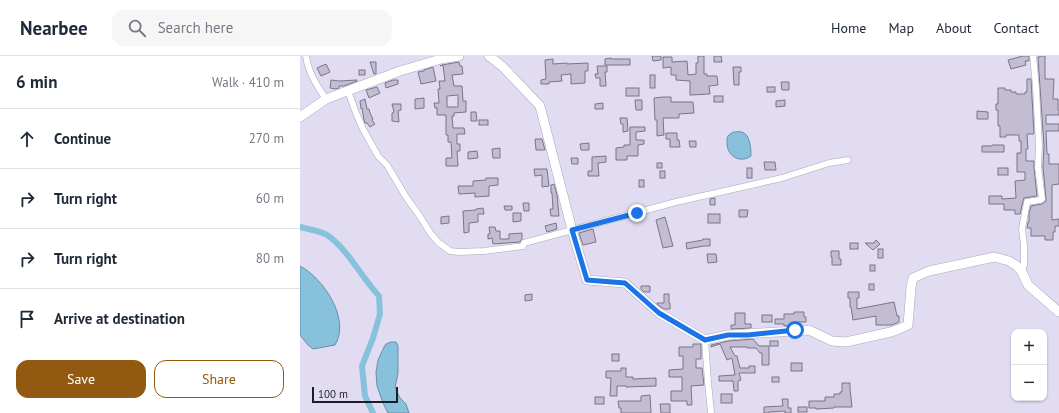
<!DOCTYPE html>
<meta charset="utf-8">
<style>
body{margin:0;font-family:"PT Sans",sans-serif;background:#f6f6f7;color:#1f2937}
.controls{position:absolute;right:12px;bottom:12px;display:grid;overflow:hidden;border-radius:8px;box-shadow:0 1px 3px #0004}
.controls button{width:36px;height:36px;display:grid;place-items:center;padding:0;border:0;border-bottom:1px solid #e0e1e3;background:#fff;color:#1f2937;font:20px sans-serif}
.scale{position:absolute;left:12px;bottom:10px;width:86px;box-sizing:border-box;padding-left:4px;border:2px solid #1e1c24;border-top:0;font-size:11px;line-height:14px;white-space:nowrap;color:#1e1c24;-webkit-text-stroke:3px #e1dcf2;paint-order:stroke}
.stop{position:absolute;width:12px;height:12px;margin:-9px;border:3px solid #1a73e8;border-radius:50%;background:#fff}
.stop.end{background:#1a73e8;border-color:#fff;box-shadow:0 1px 4px #0008}
.list{margin:0;padding:0;list-style:none}
h2{display:flex;justify-content:space-between;align-items:center;height:52px;margin:0;padding:0 16px;font-size:17px}
h2 small{font-size:13px;font-weight:400;color:#747a83}
.list li{display:grid;grid-template-columns:26px 1fr auto;gap:12px;align-items:center;box-sizing:border-box;height:60px;padding:0 16px;border-top:1px solid #e0e1e3}
.list b{display:block;font-size:15px;white-space:nowrap}
.list em{font-size:13px;font-style:normal;color:#747a83}
.actions{display:flex;gap:8px;padding:12px 16px}
.actions a{flex:1;padding:9px 0;border:1px solid #915a10;border-radius:12px;text-align:center;font-size:14px;color:#915a10}
.actions .main{background:#915a10;color:#fff}
.icon{flex:none;width:22px;height:22px;fill:none;stroke:currentColor;stroke-width:2;stroke-linecap:round;stroke-linejoin:round}
.map{position:relative;flex:none;width:759px;height:357px;overflow:hidden}
header{display:flex;align-items:center;gap:24px;box-sizing:border-box;height:56px;padding:0 20px;background:#fff;border-bottom:1px solid #e0e1e3}
header strong{font-size:19px}
nav{display:flex;gap:22px;margin-inline-start:auto;font-size:14px}
.search{width:280px;height:36px;background:#f6f6f7;display:flex;align-items:center;gap:10px;box-sizing:border-box;padding:0 14px;border-radius:12px;color:#747a83;font-size:15px}
main{display:flex}
aside{flex:1;background:#fff}
.map>svg:first-child{display:block}
.water{fill:#87c1dc;stroke:#6890a5}
.lines{fill:none;stroke-linecap:round;stroke-linejoin:round}
.canal{stroke:#87c1dc;stroke-width:6}
.building{fill:#c2bdd2;stroke:#7a7588;fill-rule:evenodd}
.street-casing{stroke:#aca7bc;stroke-width:7}
.secondary-casing{stroke:#aca7bc;stroke-width:10}
.street{stroke:#fff;stroke-width:6}
.secondary{stroke:#fff;stroke-width:9}
.route{stroke:#1a73e8;stroke-width:5}
</style>
<header>
<strong>Nearbee</strong>
<div class="search"><svg class="icon" aria-label="search" viewBox="0 0 24 24"><circle cx="10" cy="10" r="6"/><path d="M15 15l6 6"/></svg>Search here</div>
<nav><a>Home</a><a>Map</a><a>About</a><a>Contact</a></nav>
</header>
<main>
<aside>
<h2>6 min<small>Walk · 410 m</small></h2>
<ul class="list">
<li><svg class="icon" aria-label="ahead" viewBox="0 0 24 24"><path d="M12 20V5M6 11l6-6 6 6"/></svg><div><b>Continue</b></div><em>270 m</em></li>
<li><svg class="icon" aria-label="right" viewBox="0 0 24 24"><path d="M7 20v-9h11M14 6l5 5-5 5"/></svg><div><b>Turn right</b></div><em>60 m</em></li>
<li><svg class="icon" aria-label="right" viewBox="0 0 24 24"><path d="M7 20v-9h11M14 6l5 5-5 5"/></svg><div><b>Turn right</b></div><em>80 m</em></li>
<li><svg class="icon" aria-label="arrive" viewBox="0 0 24 24"><path d="M6 21V4h12l-3 4 3 4H6"/></svg><div><b>Arrive at destination</b></div></li>
</ul>
<div class="actions"><a class="main">Save</a><a>Share</a></div>
</aside>
<div class="map">
<svg width="759" height="357" viewBox="0 0 759 357">
<rect width="100%" height="100%" fill="#e1dcf2"/>
<g class="water">
<path d="M434 76C436 76 439 75 441 76 450 77 451 92 451 100 441 107 429 102 427 89 427 88 427 83 427 82 428 79 431 77 434 76Z"/>
<path d="M0 210C23 222 51 263 35 289L13 293 8 289 0 279Z"/>
<path d="M91 286H96L98 290V317L95 332 100 342 106 348 109 357H88L83 347 77 330 76 316 78 304 84 291 86 288Z"/>
</g>
<g class="lines">
<path class="canal" d="M0 171C7 173 20 175 27 179 47 192 62 222 79 240L80 258 73 282 62 310 65 340 73 357"/>
</g>
<g class="building">
<path d="M352 0H361V4L353 5Z"/>
<path d="M398 0H404V18H407V20H417L418 29 409 30 410 38 390 39V25L376 24V19H371V11L363 12V1H372V6L387 5 388 19 396 18V7H398Z"/>
<path d="M414 0H421L422 6H414Z"/>
<path d="M723 0H729V5H725L726 9 711 13 708 4Z"/>
<path d="M740 0H745V23H754L753 43H758V54H759V59H746V68H759V75H746L747 98H749V108H759V128L752 129V164L759 163V170H755V176H753V184H745V180H731V172H727L728 166H729V158L731 150 742 148 746 145V143L743 111 744 90 740 31 738 1H740Z"/>
<path d="M311 2V3H330V9H305V3Z"/>
<path d="M253 3V8L267 7V8L288 7V15H285V27L271 28V18L261 19 262 25 249 26V28H241V24L246 23 245 4Z"/>
<path d="M70 6H76V18H74Z"/>
<path d="M159 6 160 10H162L163 18 152 19 154 30H162L163 45H166V56L154 57V60H152L153 72H164L165 78H157V88H160V95H157L158 110H146V102H152L151 86H148V79H146V59H137V52H135L134 47H139L138 33H140L139 25H145L143 9 140 10 142 9ZM158 39V51H147V40Z"/>
<path d="M26 8 30 16 21 20 17 12Z"/>
<path d="M297 10H307V16H305L306 30H300V22H296L295 18H298Z"/>
<path d="M133 11 136 25 121 28 118 16 124 15V14Z"/>
<path d="M433 11H441V16H439V29H434Z"/>
<rect x="59" y="14" width="6" height="5"/>
<rect x="350" y="19" width="5" height="13"/>
<path d="M727 23H731L734 78H727L728 93H726V105H734V112L737 140 724 142 723 145 720 158H715V154H704V148H689V140H702V143L716 142 715 125 725 124V116H717V97H721V85H719V79H706V81H700V70H698V54H696V48H698V32H705V34H711V36H716V38H725V36H727Z"/>
<path d="M31 24 39 25 57 24V25L44 30H39V32L36 33 30 32Z"/>
<path d="M93 24H98V28L86 32 85 27Z"/>
<path d="M481 26H489V34H482Z"/>
<path d="M77 31 80 37 69 42 66 34Z"/>
<rect x="467" y="31" width="8" height="5"/>
<rect x="326" y="32" width="13" height="8"/>
<rect x="414" y="40" width="9" height="6"/>
<path d="M363 41H371V46H393L394 57 379 58V62H363L364 79 357 80V64H355L354 42Z"/>
<path d="M124 42V52L115 53V43Z"/>
<path d="M65 43 67 53H69L70 57 73 63 72 64 75 68 70 71 67 67H65L64 64 62 52 61 53 60 45Z"/>
<path d="M335 44H342V54H336Z"/>
<path d="M485 44V50L476 51V45Z"/>
<path d="M303 47V53H295V48Z"/>
<path d="M92 48H101V54L98 55 99 66 92 65V57L94 56Z"/>
<path d="M677 55 688 56V63H677Z"/>
<path d="M171 56H176L177 65H171Z"/>
<path d="M320 62H327L328 75 323 76V68H321Z"/>
<rect x="179" y="64" width="9" height="5"/>
<path d="M330 71H345V75L336 76V84H344V88L338 89V100H327V104H316V92L324 91V89H330Z"/>
<path d="M366 77H377V84H379L380 91H370V83H366Z"/>
<path d="M235 83H242L245 94H236Z"/>
<path d="M389 85H396V91H390Z"/>
<path d="M289 87V94H281L280 88Z"/>
<path d="M692 89H704V96H682V90H692Z"/>
<path d="M200 92V102H193L192 93Z"/>
<path d="M177 95 178 102 168 103V96Z"/>
<path d="M306 100V106L298 107 299 120H288V115H292V101Z"/>
<path d="M271 102H278V108H272Z"/>
<path d="M464 106H475L476 114H465Z"/>
<rect x="357" y="107" width="5" height="5"/>
<rect x="447" y="112" width="5" height="10"/>
<rect x="698" y="112" width="10" height="7"/>
<path d="M234 113H247L249 130 242 131V119L235 120Z"/>
<rect x="360" y="115" width="5" height="7"/>
<path d="M186 122H198V129L189 130V140L175 141V137L159 138 158 130H173V125L186 124Z"/>
<rect x="339" y="124" width="5" height="7"/>
<path d="M254 128 257 139 259 160H251L250 153H253L252 137H251V129Z"/>
<path d="M415 142V149H410V143Z"/>
<path d="M223 147H229V155H224Z"/>
<path d="M204 150H212V154H205Z"/>
<path d="M183 152 184 158H178V166L169 167V176L164 177 163 155 176 154V153Z"/>
<path d="M439 154H448L447 161H439Z"/>
<path d="M213 157H221V165L213 166Z"/>
<rect x="408" y="158" width="12" height="9"/>
<path d="M149 160V167L141 168V161Z"/>
<path d="M365 161 373 190 363 192 356 164Z"/>
<path d="M256 167 257 173 247 176 245 170Z"/>
<path d="M189 171H195L196 175H200V183H209V178L222 177V183L220 186 193 188 192 182 188 183V178H190Z"/>
<path d="M293 173 296 186 283 189 279 177Z"/>
<path d="M403 183H410V190H404L387 193 386 187 403 184Z"/>
<path d="M576 184 580 188 573 194 565 187H574Z"/>
<rect x="550" y="187" width="8" height="6"/>
<rect x="578" y="193" width="5" height="9"/>
<path d="M531 195H539V203H541V209H532V201H531Z"/>
<path d="M407 198H416L417 206 408 207Z"/>
<rect x="570" y="209" width="5" height="6"/>
<rect x="569" y="228" width="5" height="6"/>
<path d="M341 230H350V236H344L341 233Z"/>
<path d="M548 236H559V242H557V253L594 246 597 260H599V266L592 269H576V260L553 264 551 251H550V242H548Z"/>
<path d="M232 238V244L225 245V239Z"/>
<path d="M364 238H369V247H370V253H364L357 248V247H364Z"/>
<path d="M494 256H504V261H506V266H498V267H495V269L484 270V268H475V263H484V258H494Z"/>
<path d="M435 257H445V268H451V272L431 273V269H435Z"/>
<rect x="462" y="259" width="10" height="7"/>
<path d="M453 283 459 290H469V309H462V297H460L456 292H447V291H430L435 300H437L440 312H449V310H455V317H439L441 324 438 325V335H434L433 325H419V320L435 319 432 302 427 304 420 288 411 291V289L429 285Z"/>
<rect x="470" y="285" width="8" height="5"/>
<path d="M393 288H401V303H396V312H402L404 329 391 330 392 349H387V345H371V335H382V321H369V314L383 313V300H379V291H393Z"/>
<rect x="312" y="298" width="7" height="7"/>
<rect x="491" y="307" width="11" height="8"/>
<path d="M321 312H326V321H333V323L356 322V330L326 331V330H317V340H310L311 322H306V315H321Z"/>
<rect x="472" y="321" width="7" height="5"/>
<path d="M542 327H550V333L552 351H534V352L516 353V352H509V345H525V341H534V338H540V336H542Z"/>
<rect x="421" y="338" width="11" height="9"/>
<path d="M350 339 351 357H321V352H319L318 345H341V340Z"/>
<rect x="295" y="341" width="9" height="7"/>
<path d="M482 343H488V352H491V357H485V355L469 356V357H464V351L483 350Z"/>
<path d="M360 348H370V357H361Z"/>
<rect x="498" y="351" width="9" height="5"/>
</g>
<g class="lines">
<g class="street-casing">
<g id="street">
<path d="M6 0C8 16 17 30 26 43"/>
<path d="M48 35 56 57 63 73 78 100 87 109 106 141 119 159 131 178 139 187 150 195 159 196 184 195 223 190 224 187 376 146 482 122 529 107 548 104"/>
<path d="M722 216 724 209V189L722 173 727 146 740 144 742 143 738 111 739 90 736 31 733 0"/>
<path d="M405 284 408 326 411 357"/>
</g>
</g>
<g class="secondary-casing">
<g id="secondary">
<path d="M189 0 203 11 240 50 272 174 287 224 325 227 359 257 405 284 428 279 509 274 532 285 546 286 591 276 599 273 608 269 611 231 613 222 629 215 694 201 709 205 717 210 722 216 728 229 759 256"/>
<path d="M0 61 26 43 100 15 141 3 159 0"/>
</g>
</g>
<use href="#street" class="street"/>
<use href="#secondary" class="secondary"/>
</g>
<g class="lines">
<path class="route" d="M337 157 272 174 287 224 325 227 359 257 405 284 428 279H448L495 274"/>
</g>
</svg>
<div class="controls">
<button>+</button>
<button>−</button>
</div>
<div class="scale">100 m</div>
<div class="stop" style="left:495px;top:274px"></div>
<div class="stop end" style="left:337px;top:157px"></div>
</div>
</main>
